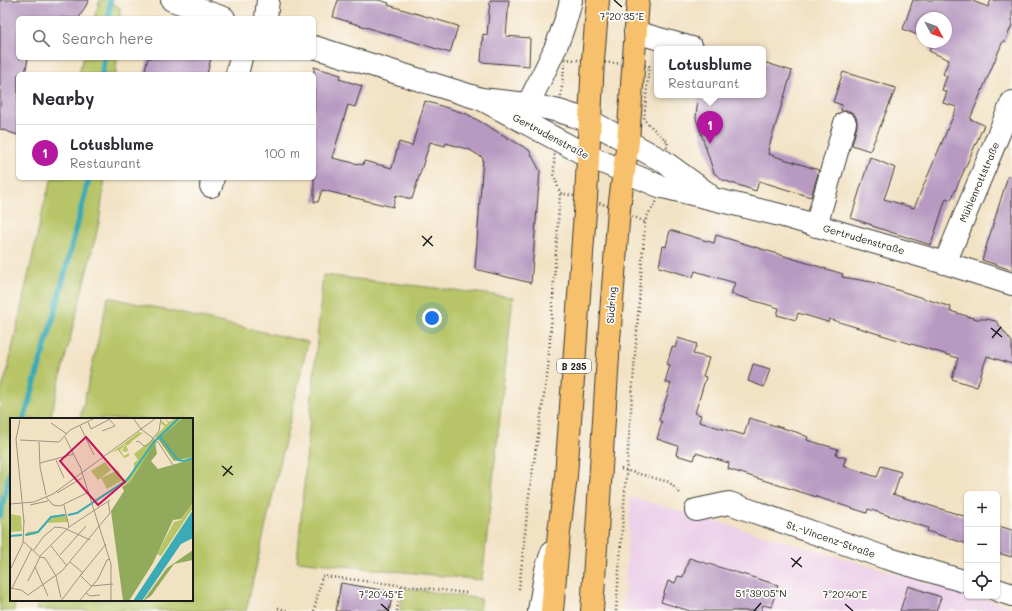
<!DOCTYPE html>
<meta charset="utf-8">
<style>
body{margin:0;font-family:Mali,sans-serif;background:#f2f2f3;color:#2b2b33}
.controls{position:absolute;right:12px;bottom:12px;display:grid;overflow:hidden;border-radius:6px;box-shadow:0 1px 3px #0004}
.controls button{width:36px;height:36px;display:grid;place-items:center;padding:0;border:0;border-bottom:1px solid #e1e1e2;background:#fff;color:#2b2b33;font:20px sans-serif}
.compass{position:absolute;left:916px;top:12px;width:36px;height:36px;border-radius:50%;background:#fff;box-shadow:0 1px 3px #0004;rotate:131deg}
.you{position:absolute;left:432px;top:318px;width:14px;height:14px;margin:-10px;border:3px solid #fff;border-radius:50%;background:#1a73e8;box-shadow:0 0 0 6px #1a73e833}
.badge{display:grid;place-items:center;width:26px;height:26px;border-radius:50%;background:#b5179e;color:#fff;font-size:13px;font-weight:700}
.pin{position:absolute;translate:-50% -33px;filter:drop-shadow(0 1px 2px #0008)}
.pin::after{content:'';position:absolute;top:21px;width:14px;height:12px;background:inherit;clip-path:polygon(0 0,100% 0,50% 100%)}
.popup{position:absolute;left:654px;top:46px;width:112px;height:52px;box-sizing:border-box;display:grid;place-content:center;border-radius:6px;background:#fff;filter:drop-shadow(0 1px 3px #0005);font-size:13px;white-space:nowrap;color:#7c7c81}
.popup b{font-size:15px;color:#2b2b33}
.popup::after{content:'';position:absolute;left:50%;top:100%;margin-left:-8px;border:8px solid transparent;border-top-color:#fff}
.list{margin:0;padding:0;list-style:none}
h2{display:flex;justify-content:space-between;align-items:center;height:52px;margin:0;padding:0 16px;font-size:17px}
h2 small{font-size:13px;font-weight:400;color:#7c7c81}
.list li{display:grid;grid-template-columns:26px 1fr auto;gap:12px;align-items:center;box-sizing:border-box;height:56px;padding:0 16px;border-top:1px solid #e1e1e2}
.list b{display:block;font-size:15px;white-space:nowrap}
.list p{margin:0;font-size:13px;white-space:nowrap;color:#7c7c81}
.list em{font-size:13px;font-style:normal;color:#7c7c81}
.icon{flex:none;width:22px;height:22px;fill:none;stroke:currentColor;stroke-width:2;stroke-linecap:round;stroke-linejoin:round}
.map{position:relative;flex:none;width:1012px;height:611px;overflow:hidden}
.search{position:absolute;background:#fff;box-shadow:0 1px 3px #0004;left:16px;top:16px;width:300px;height:44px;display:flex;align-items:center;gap:10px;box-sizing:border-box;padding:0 14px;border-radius:6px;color:#7c7c81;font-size:15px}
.panel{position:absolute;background:#fff;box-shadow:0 1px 3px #0004;left:16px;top:72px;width:300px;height:108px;border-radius:6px}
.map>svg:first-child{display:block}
.built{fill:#edd0e9}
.green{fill:#b7c567;stroke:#6a7042}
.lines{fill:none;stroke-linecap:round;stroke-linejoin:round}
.stream{stroke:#3aabb5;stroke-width:6}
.building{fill:#b799c1}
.minor-casing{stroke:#3c3a35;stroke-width:24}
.major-casing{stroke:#3c3a35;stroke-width:24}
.path{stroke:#3c3a35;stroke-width:2.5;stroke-dasharray:1 3;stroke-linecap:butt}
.minor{stroke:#fff;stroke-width:22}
.major{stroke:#f7c06c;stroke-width:22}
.ticks{fill:none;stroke:#1c1c1c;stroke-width:1.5}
.labels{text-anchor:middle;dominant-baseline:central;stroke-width:3.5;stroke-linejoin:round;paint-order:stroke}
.shield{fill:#fdfcf7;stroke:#605f5e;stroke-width:1}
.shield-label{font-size:9px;font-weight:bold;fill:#1c1c1c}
.street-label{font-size:10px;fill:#1c1c1c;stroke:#fdfcf7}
.inset-river{fill:none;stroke:#3aabb5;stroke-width:2}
.inset-road{fill:none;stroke:#9c9381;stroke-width:1}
.view{fill:#c2185b;fill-opacity:0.15;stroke:#c2185b;stroke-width:2}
.inset-edge{fill:none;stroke:#1c1c1c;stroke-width:2}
.ticks-label{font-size:10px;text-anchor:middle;fill:#1c1c1c;stroke:#fdfcf7;stroke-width:3.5;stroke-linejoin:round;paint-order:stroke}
</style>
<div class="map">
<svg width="1012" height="611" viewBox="0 0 1012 611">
<rect width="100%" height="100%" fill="#fdfcf7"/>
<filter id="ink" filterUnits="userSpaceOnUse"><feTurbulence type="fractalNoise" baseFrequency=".025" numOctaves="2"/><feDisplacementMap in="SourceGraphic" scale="8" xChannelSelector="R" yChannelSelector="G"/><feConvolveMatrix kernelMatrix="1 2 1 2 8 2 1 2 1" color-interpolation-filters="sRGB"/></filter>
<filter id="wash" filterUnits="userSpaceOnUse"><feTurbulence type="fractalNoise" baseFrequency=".012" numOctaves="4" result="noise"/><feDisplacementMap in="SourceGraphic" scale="16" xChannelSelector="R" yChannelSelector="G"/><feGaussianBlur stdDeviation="0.9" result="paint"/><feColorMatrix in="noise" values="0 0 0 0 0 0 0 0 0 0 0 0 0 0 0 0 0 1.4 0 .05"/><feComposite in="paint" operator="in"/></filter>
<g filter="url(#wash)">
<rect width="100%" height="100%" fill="#f2e2c4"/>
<path class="built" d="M631 497 967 594V596H975L1012 607V611H623Z"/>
<g class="green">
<path d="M100 0H106L120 8V18H94Z"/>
<path d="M83 58H117L116 74H79Z"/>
<path d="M52 178H105L99 223 50 419H11V600H15L14 611H0V395L7 372 44 204Z"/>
<path d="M323 275 513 297 482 580 297 561Z"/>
<path d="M108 297 308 342 246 611 36 610 39 600H192V419H80Z"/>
<path d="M404 588 481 599 479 611H400Z"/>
</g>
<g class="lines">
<g class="stream">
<path d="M109 18 110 0"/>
<path d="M102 74 104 58"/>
<path d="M24 419 56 308 89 178"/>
<path d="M0 515 11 468"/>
</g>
</g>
<g id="blocks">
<g class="building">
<path d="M0 0H89L79 18H18V58H28L25 74H18V135L0 129Z"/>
<path d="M338 0H378L389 3 388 5 458 26 450 53 333 17Z"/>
<path d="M490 0H509L506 36 530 38 529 66 481 62 483 34 487 35Z"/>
<path d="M913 0H970L988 7 991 0H1012V25L1005 42 1003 41 970 119 984 125 951 200 946 198 931 245 872 226V225L851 218 870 157 895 168 884 199 914 208 957 107 943 103 947 92 942 90 947 76 943 74 949 60 929 51 933 42H946V18H922V37L903 29Z"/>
<path d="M148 58H211L207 74H144Z"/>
<path d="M763 62 792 71 768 150 769 151 768 154 819 170 811 197 759 181 756 191 723 180 714 173 696 118 698 95H763Z"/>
<path d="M314 67 341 75 339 79 362 86 355 107 348 105 332 158 363 165 364 161 392 168 399 142 412 146 425 101 467 114 529 150 540 171 531 283 475 269 483 158 470 150 446 143 445 146 430 142 412 199 396 195 393 207 322 190 318 202H314Z"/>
<path d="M843 72 896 88 870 151 852 145 857 126V120L854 114 849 111H841L842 105 833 102Z"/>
<path d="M1008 176 1012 177V270L982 260Z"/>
<path d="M670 230 714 243 716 235 843 274 842 277 872 282 951 307 950 311 977 319H986L996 321 1012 342V364L987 356 977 387 952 379 958 358 829 319 828 322 798 313 796 320 777 315 779 308 731 294 735 283 695 271 693 277 659 267 663 246 666 247Z"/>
<path d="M678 338 697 344 693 354 709 358 703 376 706 377 695 413 701 415 699 422 744 435 749 418 796 432 808 437 807 440 838 449 836 455 846 458 843 466 877 477 881 466 901 472 894 494H892L967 517V544L927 531 928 528 868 509 867 513 728 469 729 463 696 453 694 460 676 455 678 446 657 439 662 422 659 420 671 384 665 382 670 365 667 364 672 347 675 348Z"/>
<path d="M753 364 770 369 764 387 748 381Z"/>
<path d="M999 526 1012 530V557L997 553V532Z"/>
<path d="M689 558 778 585 771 607 763 605 761 611H690L661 602 668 581 675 583 678 576 683 577Z"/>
<path d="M341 583 393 592 389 611H336Z"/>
<path d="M908 586 941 597 936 611H900Z"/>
</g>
</g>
</g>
<g filter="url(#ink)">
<use href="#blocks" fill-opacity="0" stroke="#3c3a35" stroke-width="1"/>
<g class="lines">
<g class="minor-casing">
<g id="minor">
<path d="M172 0 224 18"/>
<path d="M266 18 268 0"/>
<path d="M635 32 692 48"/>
<path d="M314 47 481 99 528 104 559 111 590 121 663 161 707 193"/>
<path d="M237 74 241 58"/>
<path d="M481 99 588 156 659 186 780 215 945 263 1012 284"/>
<path d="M528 104C545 70 563 38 571 0"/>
<path d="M211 186 213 178"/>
<path d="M816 226 845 123"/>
<path d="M945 263 1012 102"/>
<path d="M696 510 729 503 886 558 967 582"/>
<path d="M997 590 1012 595"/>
<path d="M539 611 546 570 552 552"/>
</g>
</g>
<g class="major-casing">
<g id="major">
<path d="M552 611 559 532 566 476 586 198 593 60 598 0"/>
<path d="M592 611 609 340 619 209 628 141 638 0"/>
</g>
</g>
<g class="path">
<path d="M565 59 649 66 644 120 668 142 663 161 656 203 648 214 645 222C616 208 592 199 560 193L554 175V160Z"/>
<path d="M621 469 669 482 681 494"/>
<path d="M519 589 529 495 548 369 560 193"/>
<path d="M278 608 289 611"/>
<path d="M314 611 322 576 467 593"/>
<path d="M397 611 401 585"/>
<path d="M616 611 645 222"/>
</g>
<use href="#minor" class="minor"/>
<use href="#major" class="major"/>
</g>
</g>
<path class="ticks" d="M614 0 622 7M422 236 433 246M423 246 432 236M991 328 1002 337M992 338 1001 327M222 466 233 475M223 476 232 466M791 558 802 567M792 567 801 557M381 604 389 611M845 604 853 611M754 611 761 603"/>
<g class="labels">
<rect class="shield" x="557" y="359" width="34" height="14" rx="3"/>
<g class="shield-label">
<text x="574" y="366">B 235</text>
</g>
<g class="street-label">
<text transform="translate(551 136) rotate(28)">Gertrudenstraße</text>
<text transform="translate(979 182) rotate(-67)">Mühlenrottstraße</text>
<text transform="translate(864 239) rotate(16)">Gertrudenstraße</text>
<text transform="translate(611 305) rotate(-86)">Südring</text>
<text transform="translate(831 539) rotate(19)">St.-Vincenz-Straße</text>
</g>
</g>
<g transform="translate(10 418)">
<rect width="183" height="183" fill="#f2e2c4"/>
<path d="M154 0 159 4 163 2 162 0H173L148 21 145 19 155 8 151 6 152 2 156 7 158 5ZM129 14 136 16 133 15 122 23 121 22 122 24 117 28 115 26 110 30 115 27 118 31 117 34 112 33 115 28 110 32 114 38 119 35V38L114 40 108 32 101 35ZM143 21 147 24 121 63 84 82 111 65 124 53V45L128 42 124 36ZM95 44 101 52 88 62 81 53ZM108 52 113 62 97 71 91 60ZM183 81V90L151 138 147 136 164 104 171 102ZM0 96 11 98 12 113 0 114ZM56 96 58 104 37 105 26 116 17 118V114L28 113 41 98Z" fill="#b7c567"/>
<path d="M173 0H183V39L164 43 148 21ZM145 24 147 36 141 43 148 51 183 41V84L171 101 163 102 143 145 119 183H113L101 93 114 73 112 69 121 63ZM183 132V142L164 146 141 178 133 183 157 150Z" fill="#91aa5c"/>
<path d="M183 92V120L171 126 132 183H123Z" fill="#3aabb5"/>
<path class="inset-river" d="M150 19 168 42 174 43 183 40M58 97 67 95 117 62 144 24 169 0M15 117 28 114 41 99 55 97M0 118 12 117"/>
<path class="inset-road" d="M123 0 131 11 148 24 163 47M10 2 6 21 14 104M78 4 81 11 100 1M41 5 57 16M70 8 84 37M92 13 105 8 99 1M55 19 70 49M10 22 49 24 60 12 85 0M29 24 30 49 36 77M126 24 128 23 134 28 138 27 149 13 151 0M46 42 54 60M30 45 64 36M70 48 101 146V183M47 75 72 60M36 79 43 87 50 88 79 74M0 86 24 84 43 76 146 0M20 87 38 83M54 87 59 109M13 123 30 139 35 140 46 158 51 180M41 128 57 148M24 132 33 119 45 109 54 110 80 122M50 137 76 108M30 138 59 109 100 82M60 144 72 154M25 149 38 178M0 152 13 125 14 102M74 153 70 158 96 126M71 158 81 168 103 166M18 163 30 139M0 170 11 172 18 177 52 153 100 95 98 83M2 170 22 130M76 175 80 178 90 177M51 183 70 158M69 183 88 161 97 142 100 141"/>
<path class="view" d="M76 19 115 64 88 87 50 43Z"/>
<rect width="183" height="183" class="inset-edge"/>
</g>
<g class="ticks-label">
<text x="622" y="20">7°20'35"E</text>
<text x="761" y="597">51°39'05"N</text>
<text x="381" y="598">7°20'45"E</text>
<text x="845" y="598">7°20'40"E</text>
</g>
</svg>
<div class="controls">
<button>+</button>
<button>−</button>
<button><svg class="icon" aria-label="locate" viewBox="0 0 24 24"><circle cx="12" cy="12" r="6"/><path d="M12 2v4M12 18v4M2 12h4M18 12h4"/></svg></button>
</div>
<svg class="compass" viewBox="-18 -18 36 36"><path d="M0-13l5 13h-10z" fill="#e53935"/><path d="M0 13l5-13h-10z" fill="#7c7c81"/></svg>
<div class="you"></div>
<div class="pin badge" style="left:710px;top:144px">1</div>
<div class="popup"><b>Lotusblume</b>Restaurant</div>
<div class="search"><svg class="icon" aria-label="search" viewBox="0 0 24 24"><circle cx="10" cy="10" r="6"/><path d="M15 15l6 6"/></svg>Search here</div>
<section class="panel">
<h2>Nearby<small></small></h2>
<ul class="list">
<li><span class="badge">1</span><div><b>Lotusblume</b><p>Restaurant</p></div><em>100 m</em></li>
</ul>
</section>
</div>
